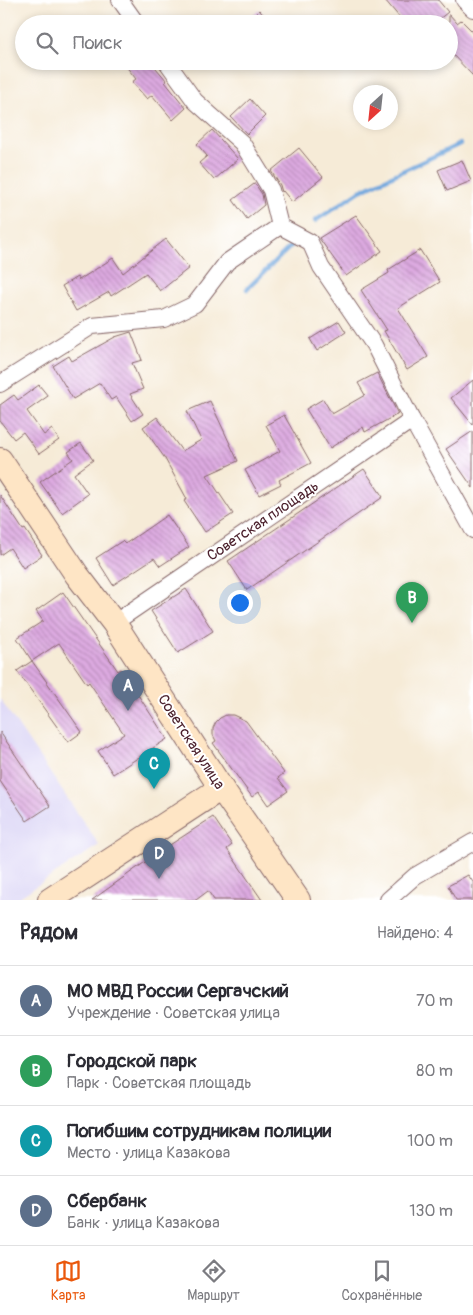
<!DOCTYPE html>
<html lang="ru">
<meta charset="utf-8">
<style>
body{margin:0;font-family:Pangolin,sans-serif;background:#f2f2f3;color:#2b2b33}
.compass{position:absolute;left:353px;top:85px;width:45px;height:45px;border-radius:50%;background:#fff;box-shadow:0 2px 8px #0003;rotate:207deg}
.you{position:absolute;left:239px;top:602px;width:18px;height:18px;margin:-12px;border:4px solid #fff;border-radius:50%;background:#1a73e8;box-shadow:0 0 0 8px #1a73e833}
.badge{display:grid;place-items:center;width:32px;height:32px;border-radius:50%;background:#ea580c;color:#fff;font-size:16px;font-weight:700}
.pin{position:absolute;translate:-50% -41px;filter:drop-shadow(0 1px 2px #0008)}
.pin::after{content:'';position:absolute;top:26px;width:18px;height:15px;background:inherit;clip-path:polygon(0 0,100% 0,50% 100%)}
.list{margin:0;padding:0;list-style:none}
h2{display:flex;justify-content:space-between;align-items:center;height:65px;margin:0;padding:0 20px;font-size:21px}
h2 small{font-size:16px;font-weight:400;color:#7c7c81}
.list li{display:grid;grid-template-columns:32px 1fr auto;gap:15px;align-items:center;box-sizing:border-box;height:70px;padding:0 20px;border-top:1px solid #e1e1e2}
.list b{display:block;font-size:19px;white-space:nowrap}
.list p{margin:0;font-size:16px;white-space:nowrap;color:#7c7c81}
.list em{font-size:16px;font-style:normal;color:#7c7c81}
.icon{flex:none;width:28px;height:28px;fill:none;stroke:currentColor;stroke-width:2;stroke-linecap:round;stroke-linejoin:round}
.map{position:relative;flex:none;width:473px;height:900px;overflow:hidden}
.search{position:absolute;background:#fff;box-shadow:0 2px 8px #0003;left:15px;right:15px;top:15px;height:55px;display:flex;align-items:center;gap:12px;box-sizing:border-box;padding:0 18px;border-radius:28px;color:#7c7c81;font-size:19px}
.sheet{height:345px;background:#fff}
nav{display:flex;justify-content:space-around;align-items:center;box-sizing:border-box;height:70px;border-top:1px solid #e1e1e2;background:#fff;font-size:14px;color:#7c7c81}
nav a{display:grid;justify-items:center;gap:2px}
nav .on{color:#ea580c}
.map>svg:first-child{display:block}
.built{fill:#dcd6f6}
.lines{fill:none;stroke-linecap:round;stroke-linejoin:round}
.stream{stroke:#6ea5dc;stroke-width:4.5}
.building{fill:url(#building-back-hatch)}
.minor-casing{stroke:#866667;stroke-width:18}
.secondary-casing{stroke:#866667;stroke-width:26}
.minor{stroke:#fff;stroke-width:16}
.secondary{stroke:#fee5c5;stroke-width:24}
.labels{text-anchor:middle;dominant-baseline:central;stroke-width:4;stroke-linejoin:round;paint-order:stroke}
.street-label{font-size:15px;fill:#4a1f2b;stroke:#fff}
</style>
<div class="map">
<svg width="473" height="900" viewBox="0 0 473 900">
<defs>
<pattern id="building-back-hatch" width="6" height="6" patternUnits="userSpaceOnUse" patternTransform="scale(1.25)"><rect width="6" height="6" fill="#ddaae1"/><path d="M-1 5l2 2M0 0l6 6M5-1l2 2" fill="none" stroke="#b58ab7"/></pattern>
</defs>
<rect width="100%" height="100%" fill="#fff"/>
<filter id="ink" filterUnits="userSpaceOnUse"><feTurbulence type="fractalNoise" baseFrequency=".02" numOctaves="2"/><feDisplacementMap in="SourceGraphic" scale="10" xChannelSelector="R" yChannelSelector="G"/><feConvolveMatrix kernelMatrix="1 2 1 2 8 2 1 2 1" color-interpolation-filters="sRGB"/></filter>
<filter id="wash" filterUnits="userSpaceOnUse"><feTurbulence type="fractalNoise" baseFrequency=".0096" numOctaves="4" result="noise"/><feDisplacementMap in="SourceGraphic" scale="20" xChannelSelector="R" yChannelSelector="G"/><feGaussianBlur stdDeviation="1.12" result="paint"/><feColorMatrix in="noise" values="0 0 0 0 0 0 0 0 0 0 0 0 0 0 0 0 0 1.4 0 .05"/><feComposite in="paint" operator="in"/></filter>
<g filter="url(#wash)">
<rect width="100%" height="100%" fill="#f6ebd7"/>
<path class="built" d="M0 699 99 845 15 900H0Z"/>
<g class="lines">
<g class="stream">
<path d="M315 221 360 191 460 144"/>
<path d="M247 289 293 244"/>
</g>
</g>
<g id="blocks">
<g class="building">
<path d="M385 0H438L448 12 433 24H405Z"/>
<path d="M259 10 272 24H245Z"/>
<path d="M449 14 457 23 461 20 473 32V76L449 51Z"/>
<path d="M122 61H150L167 81 165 82 186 108 173 120 152 95 147 99 132 82 136 79Z"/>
<path d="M250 99 265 116 247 134 231 117Z"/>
<path d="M212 130 238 159 214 180 199 163 207 156 197 144Z"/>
<path d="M299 148 323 177 292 202 283 191 282 192 280 185 271 171Z"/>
<path d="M462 160 471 181 447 191 438 170Z"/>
<path d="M254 184H255L262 194 264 205 247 219 233 200Z"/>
<path d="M356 215 382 251 346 276 319 238Z"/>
<path d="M166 239 189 268 160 291 146 273 111 296 109 292 76 311 62 286 77 277 79 280 113 258 123 273Z"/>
<path d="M420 250 440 282 398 308 428 357 407 370 384 331 387 330 361 290 389 273 388 270Z"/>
<path d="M339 321 346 332 317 351 310 339Z"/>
<path d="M131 332 142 360 132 363 143 389 130 394 143 414 132 421 116 397 111 400 100 383 73 399 53 366 69 356 72 361 115 337Z"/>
<path d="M377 373 398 414 365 432 363 427 330 448 306 409 323 399 332 414 365 395 358 383Z"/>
<path d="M473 380V425L451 398Z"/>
<path d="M39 385 48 396 27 411 44 435 52 429 59 440 39 454 23 432 14 439 0 421V405L14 395 18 400Z"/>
<path d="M210 401 238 461 207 475 233 514 205 532 184 501 187 499 164 457 143 427 157 417 182 451 201 440 187 411Z"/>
<path d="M284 415 311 463 279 480 281 484 259 495 245 470 280 451 266 425Z"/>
<path d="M473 431V488L446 449Z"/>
<path d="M81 443 93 460 74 474 88 494 62 513 40 482 73 459 68 452Z"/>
<path d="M364 469 383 497 247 590 228 561Z"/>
<path d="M0 495 23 530 25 529 42 555 23 568 10 548 0 555Z"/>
<path d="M167 515 189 547 160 566 154 558 113 585 96 558 122 541 125 544Z"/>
<path d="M186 589 213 631 178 653 151 611Z"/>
<path d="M63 592 118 671 121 669 167 739 113 774 98 751 124 734 89 682 87 684 59 643 32 661 17 638 43 621 36 611Z"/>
<path d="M32 661 82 732 68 742 17 671Z"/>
<path d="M226 715H233L246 721 284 773 278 778 288 791 268 805 259 792 252 797 213 743 216 741 213 735V728L216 722 220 718Z"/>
<path d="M0 732 50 806 27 821 0 781Z"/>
<path d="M213 817 232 845 227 849 262 900H214L208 891 196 900H92L162 850Z"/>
<path d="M468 875 473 882V900H456L448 886Z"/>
</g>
</g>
</g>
<g filter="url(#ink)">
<use href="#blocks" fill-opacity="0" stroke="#866667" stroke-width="1"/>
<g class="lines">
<g class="minor-casing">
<g id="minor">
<path d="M120 0 137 24"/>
<path d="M464 0 473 9"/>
<path d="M166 61 195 101 242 143 271 190 280 226"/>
<path d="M0 384 92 326 164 319 195 304 227 262 280 226"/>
<path d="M412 420 473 530"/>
<path d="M114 623 412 420 374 345 321 267 310 242 280 226"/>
<path d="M388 900 415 876 473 842"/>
</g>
</g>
<g class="secondary-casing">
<g id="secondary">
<path d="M0 460 77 575 114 623 221 788 298 900"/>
<path d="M50 900 221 788"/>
</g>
</g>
<use href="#minor" class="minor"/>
<use href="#secondary" class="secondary"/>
</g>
</g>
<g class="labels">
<g class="street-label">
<text transform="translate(263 521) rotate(-34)">Советская площадь</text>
<text transform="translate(191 742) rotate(57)">Советская улица</text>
</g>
</g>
</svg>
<svg class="compass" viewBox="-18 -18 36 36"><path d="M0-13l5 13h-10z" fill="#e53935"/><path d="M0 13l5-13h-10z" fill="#7c7c81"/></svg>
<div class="you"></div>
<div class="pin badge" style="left:128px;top:711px;background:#5c6f8a">A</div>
<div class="pin badge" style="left:412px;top:623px;background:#2e9e5b">B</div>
<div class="pin badge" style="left:154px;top:789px;background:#0f9aa8">C</div>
<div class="pin badge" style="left:159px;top:879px;background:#5c6f8a">D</div>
<div class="search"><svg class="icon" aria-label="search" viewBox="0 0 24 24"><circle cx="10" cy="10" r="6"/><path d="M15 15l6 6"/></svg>Поиск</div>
</div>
<section class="sheet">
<h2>Рядом<small>Найдено: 4</small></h2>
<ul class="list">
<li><span class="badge" style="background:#5c6f8a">A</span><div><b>МО МВД России Сергачский</b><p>Учреждение · Советская улица</p></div><em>70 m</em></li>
<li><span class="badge" style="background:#2e9e5b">B</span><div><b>Городской парк</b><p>Парк · Советская площадь</p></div><em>80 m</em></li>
<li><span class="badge" style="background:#0f9aa8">C</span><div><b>Погибшим сотрудникам полиции</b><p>Место · улица Казакова</p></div><em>100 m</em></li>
<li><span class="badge" style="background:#5c6f8a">D</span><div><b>Сбербанк</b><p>Банк · улица Казакова</p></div><em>130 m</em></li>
</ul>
</section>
<nav>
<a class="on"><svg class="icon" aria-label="map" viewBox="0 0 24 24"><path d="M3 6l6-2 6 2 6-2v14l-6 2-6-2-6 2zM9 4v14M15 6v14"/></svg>Карта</a>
<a><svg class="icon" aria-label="directions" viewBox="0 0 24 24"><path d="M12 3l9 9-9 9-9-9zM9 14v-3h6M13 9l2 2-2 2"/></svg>Маршрут</a>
<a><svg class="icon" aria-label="saved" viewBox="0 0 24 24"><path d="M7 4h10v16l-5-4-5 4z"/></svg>Сохранённые</a>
</nav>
